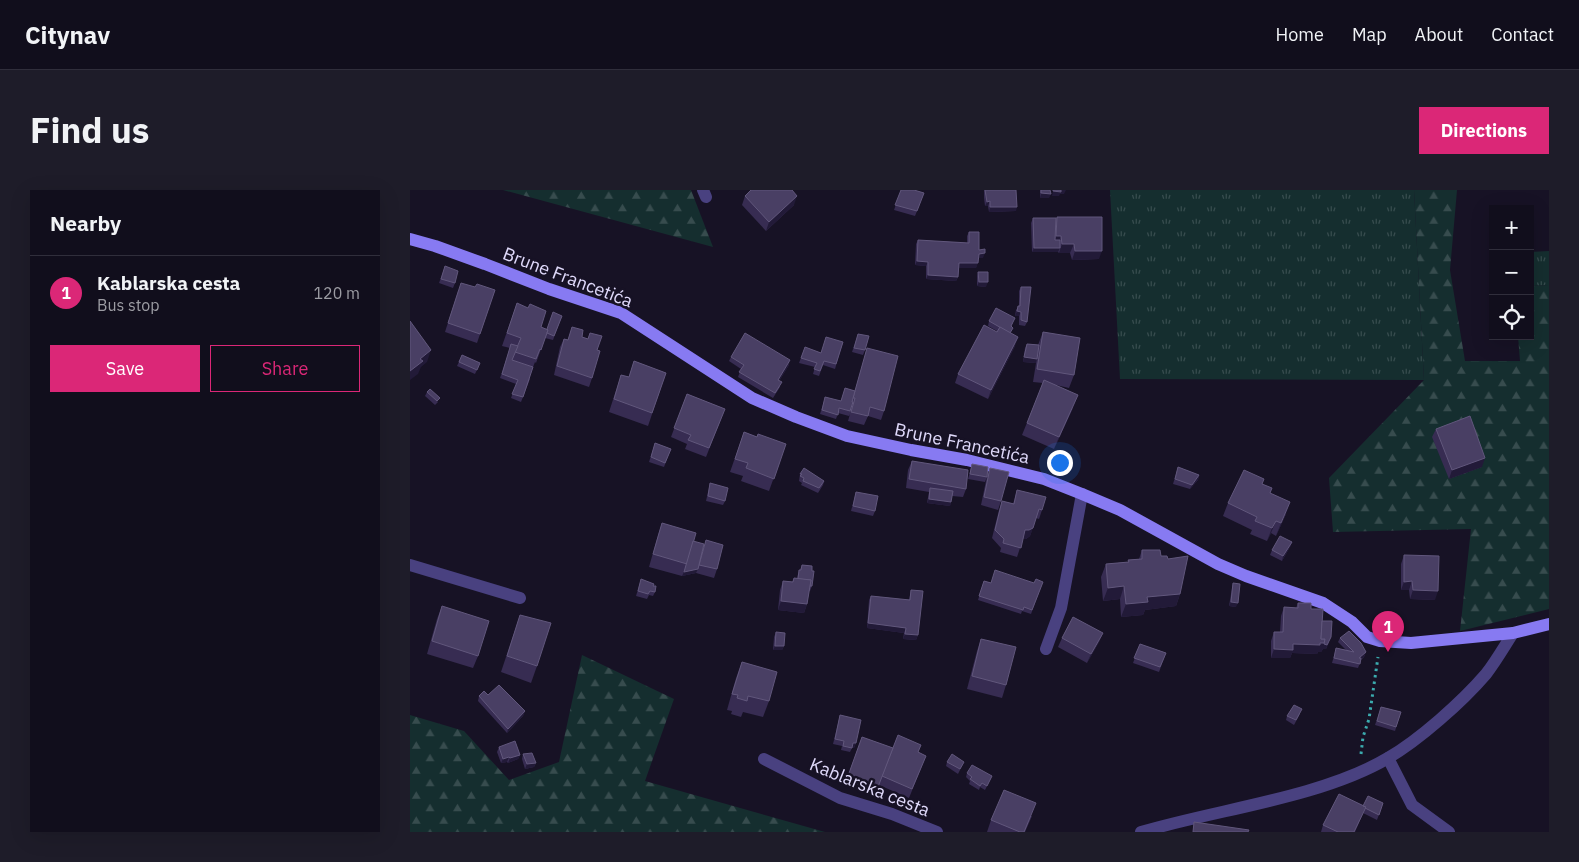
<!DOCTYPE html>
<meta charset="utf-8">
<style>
body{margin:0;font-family:"IBM Plex Sans",sans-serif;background:#1e1c29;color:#f1f3f6}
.controls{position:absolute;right:15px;top:15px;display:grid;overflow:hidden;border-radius:0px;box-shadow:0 5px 20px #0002}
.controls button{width:45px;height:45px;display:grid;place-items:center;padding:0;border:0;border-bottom:1px solid #302e3b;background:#110e1c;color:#f1f3f6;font:25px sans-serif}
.you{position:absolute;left:649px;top:272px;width:18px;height:18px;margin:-12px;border:4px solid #fff;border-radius:50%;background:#1a73e8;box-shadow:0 0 0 8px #1a73e833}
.badge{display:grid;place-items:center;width:32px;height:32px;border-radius:50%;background:#db2777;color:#fff;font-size:16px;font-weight:700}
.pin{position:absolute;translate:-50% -41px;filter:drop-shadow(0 1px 2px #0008)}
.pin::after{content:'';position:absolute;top:26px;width:18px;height:15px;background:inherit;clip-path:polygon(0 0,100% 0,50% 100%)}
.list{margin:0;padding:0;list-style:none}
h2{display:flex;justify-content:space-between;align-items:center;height:65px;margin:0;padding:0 20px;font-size:21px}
h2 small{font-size:16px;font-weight:400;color:#9c9ca3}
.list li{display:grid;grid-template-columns:32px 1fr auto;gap:15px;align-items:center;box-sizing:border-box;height:75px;padding:0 20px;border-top:1px solid #302e3b}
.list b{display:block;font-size:19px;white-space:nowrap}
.list p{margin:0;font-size:16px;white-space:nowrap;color:#9c9ca3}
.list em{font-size:16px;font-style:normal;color:#9c9ca3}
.actions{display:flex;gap:10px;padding:15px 20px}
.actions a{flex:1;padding:11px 0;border:1px solid #db2777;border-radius:0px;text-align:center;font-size:18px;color:#db2777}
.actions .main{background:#db2777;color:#fff}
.icon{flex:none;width:28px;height:28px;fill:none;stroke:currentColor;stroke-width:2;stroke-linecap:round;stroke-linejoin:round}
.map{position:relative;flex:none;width:1139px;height:642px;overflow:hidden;border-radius:0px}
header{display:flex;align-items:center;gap:30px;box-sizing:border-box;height:70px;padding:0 25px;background:#110e1c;border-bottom:1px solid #302e3b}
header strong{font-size:24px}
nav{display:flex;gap:28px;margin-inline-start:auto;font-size:18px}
.intro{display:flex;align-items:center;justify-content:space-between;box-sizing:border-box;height:120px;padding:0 30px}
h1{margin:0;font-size:35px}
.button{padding:12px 22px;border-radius:0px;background:#db2777;color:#fff;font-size:18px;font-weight:700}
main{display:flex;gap:30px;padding:0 30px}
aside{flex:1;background:#110e1c;border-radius:0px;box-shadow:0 5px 20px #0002}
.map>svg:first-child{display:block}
.grass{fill:url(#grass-tufts)}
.forest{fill:url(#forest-firs)}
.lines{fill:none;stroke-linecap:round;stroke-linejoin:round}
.path{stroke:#3babae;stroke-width:3;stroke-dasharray:2.5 4;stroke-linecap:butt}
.lane{stroke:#494180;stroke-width:12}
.street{stroke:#494180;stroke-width:12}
.secondary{stroke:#877af2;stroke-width:12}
.wall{fill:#372c52}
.shaded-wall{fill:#221a38}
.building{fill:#493f64;stroke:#61577c}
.labels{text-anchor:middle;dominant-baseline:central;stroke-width:5;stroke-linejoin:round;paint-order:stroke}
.street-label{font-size:18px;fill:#e0dafb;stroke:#171225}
</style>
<header>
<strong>Citynav</strong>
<nav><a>Home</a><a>Map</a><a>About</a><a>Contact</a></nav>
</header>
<div class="intro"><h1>Find us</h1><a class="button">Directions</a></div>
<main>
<aside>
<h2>Nearby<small></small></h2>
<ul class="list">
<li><span class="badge">1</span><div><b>Kablarska cesta</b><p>Bus stop</p></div><em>120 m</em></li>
</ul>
<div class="actions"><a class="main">Save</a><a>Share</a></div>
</aside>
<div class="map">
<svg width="1139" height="642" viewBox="0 0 1139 642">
<defs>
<pattern id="grass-tufts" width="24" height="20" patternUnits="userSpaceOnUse" patternTransform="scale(1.25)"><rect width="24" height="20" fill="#152e2f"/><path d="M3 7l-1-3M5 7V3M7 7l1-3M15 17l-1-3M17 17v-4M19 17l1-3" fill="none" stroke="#374c4e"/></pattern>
<pattern id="forest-firs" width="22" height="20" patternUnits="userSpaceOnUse" patternTransform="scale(1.25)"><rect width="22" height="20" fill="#152e2f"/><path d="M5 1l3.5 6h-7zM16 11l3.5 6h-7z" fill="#374c4e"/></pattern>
</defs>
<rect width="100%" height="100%" fill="#171225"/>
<g class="grass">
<path d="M700 0H1004L1014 190 710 189Z"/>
<path d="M1139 61V95L1120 96V62Z"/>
</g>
<g class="forest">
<path d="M93 0H281L303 57Z"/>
<path d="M1004 0H1047L1040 80 1055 171H1110L1108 146H1120V96L1139 95V419L1050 441 1061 339 923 342 919 288 1014 190Z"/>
<path d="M172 465 264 509 235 591 415 642H0V525L54 541 99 590 149 572Z"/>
</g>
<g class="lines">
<path class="path" d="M951 564 953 547 959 529 968 467"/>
<g class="lane">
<path d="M293 0 296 7"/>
<path d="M636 459 651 418 672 304"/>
<path d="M354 569 430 608 482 624 527 642"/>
</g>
<g class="street">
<path d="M0 375 110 408"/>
<path d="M978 568 1002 615 1039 642"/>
<path d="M731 642C786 626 842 617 897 601 924 593 953 583 978 568 1009 550 1052 512 1076 484 1086 471 1094 457 1103 443"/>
</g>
<path class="secondary" d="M0 49 25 56 75 74 139 99 211 123 342 208 386 227 437 246 501 260 557 270 634 289 672 304 710 320 808 374 836 386 913 413 942 432 957 447 970 451 1001 453 1103 443 1139 434"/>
</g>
<g class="wall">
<path d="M491 0 514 3 505 26 484 20Z"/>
<path d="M574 0H606V21L579 22 578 16H575L574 8Z"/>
<path d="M630 0H640L639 8H630Z"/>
<path d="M335 6 384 15 356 41 332 15Z"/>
<path d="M647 27 689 69 662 70 660 63H649L648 62H622L621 33 623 28 645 31Z"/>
<path d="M559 42 573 68H568L566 78H549L548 87 546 91 516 89V76L505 75 506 54 508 50 557 53V46Z"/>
<path d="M35 76 45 93 43 98 29 93Z"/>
<path d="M568 82 576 97 567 96V86Z"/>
<path d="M65 97 85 100 67 153 35 142 48 101Z"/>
<path d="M611 97 617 132 615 136 609 135V126H605L606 120 609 116V101Z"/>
<path d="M107 113 131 137 137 139 152 126 143 150 135 148 126 173 125 172 119 188 120 189 111 212 101 208 106 194 90 188 100 158 92 156Z"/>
<path d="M579 131 603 133 601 136V143L605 156 578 209 545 193 548 184 587 142V141L578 136Z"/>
<path d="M162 137 172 147 178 149 180 143 187 160 182 188 179 197 144 185 150 157 154 149 158 150Z"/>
<path d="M633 142 664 185 659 198 646 195 663 218 644 259 612 245 633 193 623 192 626 173 613 172 615 158 617 154 628 155Z"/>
<path d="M448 144 455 160 453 165 442 162Z"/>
<path d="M433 152 425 179 413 175 409 186 403 184 405 177 389 173 395 157 411 163Z"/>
<path d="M457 158 474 221 471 230 458 226 454 235 438 231 440 224 439 226 428 223 426 229 410 224 414 211H431L435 198 445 201Z"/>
<path d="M52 165 70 173 65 184 47 176Z"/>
<path d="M321 167 379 175 369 191 370 197 363 208 328 187 331 179 319 171Z"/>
<path d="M224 171 256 183 238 236 199 222 211 185 219 187Z"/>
<path d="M17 202 28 212 25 215 15 206Z"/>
<path d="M277 204 315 219 296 267 275 259 277 254 261 247Z"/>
<path d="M1026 239 1072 277 1039 289 1022 247Z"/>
<path d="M334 242 347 247 376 254 359 301 331 291 333 286 320 282Z"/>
<path d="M245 253 261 259 254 277 239 272Z"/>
<path d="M502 271 556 299 553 307 542 306 540 316 517 313 519 302 496 298 498 280Z"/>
<path d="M562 274 577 287 575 292 558 289Z"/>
<path d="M768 277 789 285 788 290 780 299 763 294Z"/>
<path d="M580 278 591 311 588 320 571 315 577 286Z"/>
<path d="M390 284 414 291 413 295 408 303 391 295 392 293 389 291Z"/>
<path d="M300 293 315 311 313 315 296 311Z"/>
<path d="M853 294 860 303 876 324 866 346 861 343 857 351 840 344 842 340 813 326 818 313Z"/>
<path d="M607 300 632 320 629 329 626 328 620 346 616 349H613L607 367 590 362 591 358 582 348 589 320 592 311 603 314Z"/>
<path d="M446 302 465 321 463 326 441 321Z"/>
<path d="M252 333 283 351 307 379 304 388 286 383 272 386 239 377 248 345Z"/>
<path d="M882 352 880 357 872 371 860 365 862 360Z"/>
<path d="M732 360 758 369 770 404 766 416 735 420 733 425 711 427 710 409 693 411 691 387 696 374 718 372V370L729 369Z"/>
<path d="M994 365 1025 410 1000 409 999 400H991V374Z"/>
<path d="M392 375 402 381V396L400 401H399L397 414 394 423 368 420 370 400 373 391 382 392 384 388H387L388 384Z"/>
<path d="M231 389 243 396 245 402 243 406 239 405 237 409 226 406Z"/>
<path d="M574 391 581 393H624L633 392 621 424 612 421 611 424 568 410Z"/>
<path d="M823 393 826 417 819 416 822 398Z"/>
<path d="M501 400 508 445 506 450 493 449 494 443 457 438 459 410 461 406 499 410Z"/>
<path d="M888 413 901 419 912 431 919 452 916 459H913L911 462H908L907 464 882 463 880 468H861V451L864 442H870L871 426 874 417 886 418Z"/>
<path d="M32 416 68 466 63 478 17 464 27 429Z"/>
<path d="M110 425 127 476 121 493 91 482Z"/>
<path d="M366 442 374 456 372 460H363L364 447Z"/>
<path d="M693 443 689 452 677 473 648 457 652 448Z"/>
<path d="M930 448 956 462 954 467 951 470 948 478 922 473 926 458 936 460 928 452Z"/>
<path d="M571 449 596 495 592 508 557 499 567 461Z"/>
<path d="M730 454 756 463 749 482 723 473Z"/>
<path d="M332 472 359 511 353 527 333 522 331 527 321 524 322 521 317 520 326 488Z"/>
<path d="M78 505 115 521 113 526 97 543 68 511 69 506Z"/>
<path d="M971 517 991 522 985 541 965 535Z"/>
<path d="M890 524 884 535 876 530 877 526Z"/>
<path d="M430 525 446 553 444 558H442L440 562 431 560 432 556 423 554Z"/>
<path d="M452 547 483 558 511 555 508 562 516 566 499 608 469 595 476 577 467 602 436 591Z"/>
<path d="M89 557 110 565 108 569 98 573 97 572 91 573 87 562Z"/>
<path d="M113 564 126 573 124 577 115 579 112 569Z"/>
<path d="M537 572H554L548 584 536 576Z"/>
<path d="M557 583 582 586 575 600 570 597 569 600 559 594 560 591 556 587Z"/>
<path d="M973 613 967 630 953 623 945 642H911L913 635 953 616Z"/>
<path d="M622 626 615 642H577L581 630Z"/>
</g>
<g class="shaded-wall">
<path d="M651 0H656L654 4H650L649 6H642L643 1Z"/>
<path d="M631 3 641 4 639 8H630Z"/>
<path d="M387 6 384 15 356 41 359 32Z"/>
<path d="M580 11 578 16H575L577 12Z"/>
<path d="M580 17H607L606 21 579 22Z"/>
<path d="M646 46H651L648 55H643Z"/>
<path d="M652 54H664L660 63H649Z"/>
<path d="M624 58H650L648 62H622Z"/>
<path d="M665 61H692L689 69 662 70Z"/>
<path d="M575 63 573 68H567L569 64Z"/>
<path d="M507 71 518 72 516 76 505 75Z"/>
<path d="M549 73H568L566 78H547Z"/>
<path d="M518 85 548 87 546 91 516 89Z"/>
<path d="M569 92H578L576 97 567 96Z"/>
<path d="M607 121 611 122 609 126H605Z"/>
<path d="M608 147 605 156 578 209 581 200Z"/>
<path d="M21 160 17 172 11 177 8 184 0 190V181L10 169Z"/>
<path d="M614 167 627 169 626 173 613 172Z"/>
<path d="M380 170 379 175 367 195 368 190Z"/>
<path d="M668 205 663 218 644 259 649 247Z"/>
<path d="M1075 268 1072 277 1039 289 1042 280Z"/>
<path d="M789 285 788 290 780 299 782 295Z"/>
<path d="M519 309 541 312 540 316 517 313Z"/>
<path d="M880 312 876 324 866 346 871 333Z"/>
<path d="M866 331 861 343 857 351 862 338Z"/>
<path d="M623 338 620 346 616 349H612L615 340Z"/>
<path d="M882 352 880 357 872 371 873 366Z"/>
<path d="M288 379 286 383 272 386 274 382Z"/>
<path d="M1002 391 999 400H991L994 392Z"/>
<path d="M714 396 710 409 693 411 698 398Z"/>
<path d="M1003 400 1028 401 1025 410 1000 409Z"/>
<path d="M770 404 766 416 735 420 733 425 711 427 716 414 737 407Z"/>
<path d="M371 411 397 414 394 423 368 420Z"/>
<path d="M821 412 828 413 826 417 819 416Z"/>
<path d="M458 433 496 438 494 443 457 438Z"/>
<path d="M693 443 689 452 677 473 681 464Z"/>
<path d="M495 444 508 445 506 450 493 449Z"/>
<path d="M921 447 916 459H913L911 462H908L907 464 882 463 880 468H861L864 459 883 454H909Z"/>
<path d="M365 456H374L372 460H363Z"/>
<path d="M956 462 954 467 948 472 949 468Z"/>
<path d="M115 521 113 526 97 543 98 539Z"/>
<path d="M443 553H446L444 558H441Z"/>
<path d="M110 565 108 569 98 573 100 568Z"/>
<path d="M99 567 97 572 91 573 93 569Z"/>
<path d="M126 573 124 577 115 579 117 574Z"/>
<path d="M956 617 945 642H944Z"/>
</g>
<g class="building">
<path d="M341 0H382L387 6 359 32 335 6Z"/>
<path d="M491 0H504L514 3 507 21 485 15Z"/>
<path d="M575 0H606L607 17H580V11L577 12Z"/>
<path d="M631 0H640L641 4 631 3Z"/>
<path d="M643 0H651V2L643 1Z"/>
<path d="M647 27H692V61H665L664 54H652L651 46H646Z"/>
<path d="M623 28H646L645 50H650V58H624Z"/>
<path d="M559 42H569V60L575 59V63L569 64 568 73H549L548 87 518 85V72L507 71 508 50 559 53Z"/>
<path d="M35 76 48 81 45 93 31 89Z"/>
<path d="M568 82H578V92H569Z"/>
<path d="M51 93 65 97 67 94 85 100 70 144 38 133Z"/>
<path d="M611 97H621L617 132 611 130V122L607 121 608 116H610Z"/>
<path d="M107 113 118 118 120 114 136 121 131 137 138 140 131 160 130 159 126 169 105 162 111 148 97 143Z"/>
<path d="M586 118 605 128 601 136 603 138 600 143 579 131Z"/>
<path d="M143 122 152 126 144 146 137 143 138 140 137 139Z"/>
<path d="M0 131 21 160 10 169 13 171 0 181Z"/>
<path d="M574 135 587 142 590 137 608 147 581 200 548 184Z"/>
<path d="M162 137 173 140 172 147 178 149 180 143 192 146 187 160 190 161 182 188 147 176 154 149 158 150Z"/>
<path d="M633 142 670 148 664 185 627 179Z"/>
<path d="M335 143 380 170 368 190 372 192 365 203 329 182 334 175 321 167Z"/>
<path d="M448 144 459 146 455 160 444 158Z"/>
<path d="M416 147 433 152 426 174 414 171 410 181 404 179 407 173 391 168 395 157 411 163Z"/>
<path d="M101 154 108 156 102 170 123 177 113 207 102 204 108 190 92 184Z"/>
<path d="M617 154 629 155 627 169 614 167Z"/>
<path d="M457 158 488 166 474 221 460 217 458 226 441 222 445 208H443Z"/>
<path d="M52 165 70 173 67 180 49 172Z"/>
<path d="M224 171 256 183 242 223 204 209 211 185 219 187Z"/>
<path d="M634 190 668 205 649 247 617 233Z"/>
<path d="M435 198 445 201 442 212H443L440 221 429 218 428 225 412 220 415 207 431 211Z"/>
<path d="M20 199 30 208 27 211 17 202Z"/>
<path d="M277 204 315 219 299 258 278 250 281 245 264 238Z"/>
<path d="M1060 226 1075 268 1042 280 1026 239Z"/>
<path d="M334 242 347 247 348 244 376 254 364 289 336 278 338 273 325 269Z"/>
<path d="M245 253 261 259 255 273 241 267Z"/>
<path d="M502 271 558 280 556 299 499 289Z"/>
<path d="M562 274 578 277 577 287 560 284Z"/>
<path d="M768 277 789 285 782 295 765 289Z"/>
<path d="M394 278 414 291 409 298 393 291 394 288 390 286 392 284H390Z"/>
<path d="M580 278 599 282 591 311 574 307Z"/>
<path d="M834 280 854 289 852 294 862 298 860 303 880 312 871 333 866 331 862 338 845 331 847 327 818 313Z"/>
<path d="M300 293 318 298 315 311 298 306Z"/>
<path d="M520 298 543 301 541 312 519 309Z"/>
<path d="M607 300 636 307 632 320 629 319 623 338 619 340H615L611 358 593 353 594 349 585 340 592 311 604 314Z"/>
<path d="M446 302 468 306 465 321 443 316Z"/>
<path d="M252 333 286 343 277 374 243 364Z"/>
<path d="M870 346 882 352 873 366 862 360Z"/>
<path d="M296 350 313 355 307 379 289 375Z"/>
<path d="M283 351 294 354 288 379 274 382Z"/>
<path d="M732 360H750L751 366H757L758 369 778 366 770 404 737 407 738 412 716 414 714 396 698 398 696 374 719 372 718 370 732 369Z"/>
<path d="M994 365 1029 366 1028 401 1003 400 1002 391 994 392Z"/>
<path d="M392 375 402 376V381H404L402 396H400L401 390 388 389 389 380H391Z"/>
<path d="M585 380 624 393 626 389 633 392 622 420 614 417 613 420 569 406 574 391 581 393Z"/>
<path d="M384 388 401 390 397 414 371 411 373 391 383 392Z"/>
<path d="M231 389 244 394 243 396H246L245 402 240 401 238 404 228 401Z"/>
<path d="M823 393 830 394 828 413 821 412Z"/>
<path d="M501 400 513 401 508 445 495 444 496 438 458 433 461 406 500 410Z"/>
<path d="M888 413H901V419H913L911 449H915V453H910V455L883 454V460L864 459V442H873L874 417 888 418Z"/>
<path d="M32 416 79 431 68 466 22 451Z"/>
<path d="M110 425 141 433 127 476 97 466Z"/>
<path d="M663 427 693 443 681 464 652 448Z"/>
<path d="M912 431H922L921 447 917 455 914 454 915 449H911Z"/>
<path d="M939 441 951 453 956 462 949 468H951L950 474 924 468 926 458 944 462 930 448Z"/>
<path d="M366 442 375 443 374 456H365Z"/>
<path d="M571 449 606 457 596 495 562 486Z"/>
<path d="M730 454 756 463 750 477 724 468Z"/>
<path d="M332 472 367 482 359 511 338 506 337 511 327 508 328 505 322 504Z"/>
<path d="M89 495 115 521 98 539 69 506 74 501 78 505Z"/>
<path d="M884 515 892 519 886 530 877 526Z"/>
<path d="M971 517 991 522 986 537 967 531Z"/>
<path d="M430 525 451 530 446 553H443L442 558 433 556 434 551 425 549Z"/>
<path d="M488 545 511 555 508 562 516 566 502 599 472 586Z"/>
<path d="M452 547 483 558 468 597 438 586Z"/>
<path d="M105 551 110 565 100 568 99 567 93 569 89 557Z"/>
<path d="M122 563 126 573 117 574 113 564Z"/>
<path d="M542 564 554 572 550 579 537 572Z"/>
<path d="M562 575 582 586 577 596 572 593 570 596 560 589 562 587 557 583Z"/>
<path d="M594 600 626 613 614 642H610L581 630Z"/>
<path d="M929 604 956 617 944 642H928L913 635Z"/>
<path d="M958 606 973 613 969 625 955 618 956 617 953 616Z"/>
<path d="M784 632 839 640 838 642H783Z"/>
</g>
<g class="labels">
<g class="street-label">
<text transform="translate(158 87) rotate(21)">Brune Francetića</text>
<text transform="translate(552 253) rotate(12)">Brune Francetića</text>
<text transform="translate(460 597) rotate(22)">Kablarska cesta</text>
</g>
</g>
</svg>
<div class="controls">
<button>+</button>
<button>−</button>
<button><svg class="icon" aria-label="locate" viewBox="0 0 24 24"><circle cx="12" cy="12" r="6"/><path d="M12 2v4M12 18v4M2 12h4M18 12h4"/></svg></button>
</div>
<div class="you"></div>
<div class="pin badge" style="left:978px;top:462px">1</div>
</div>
</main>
